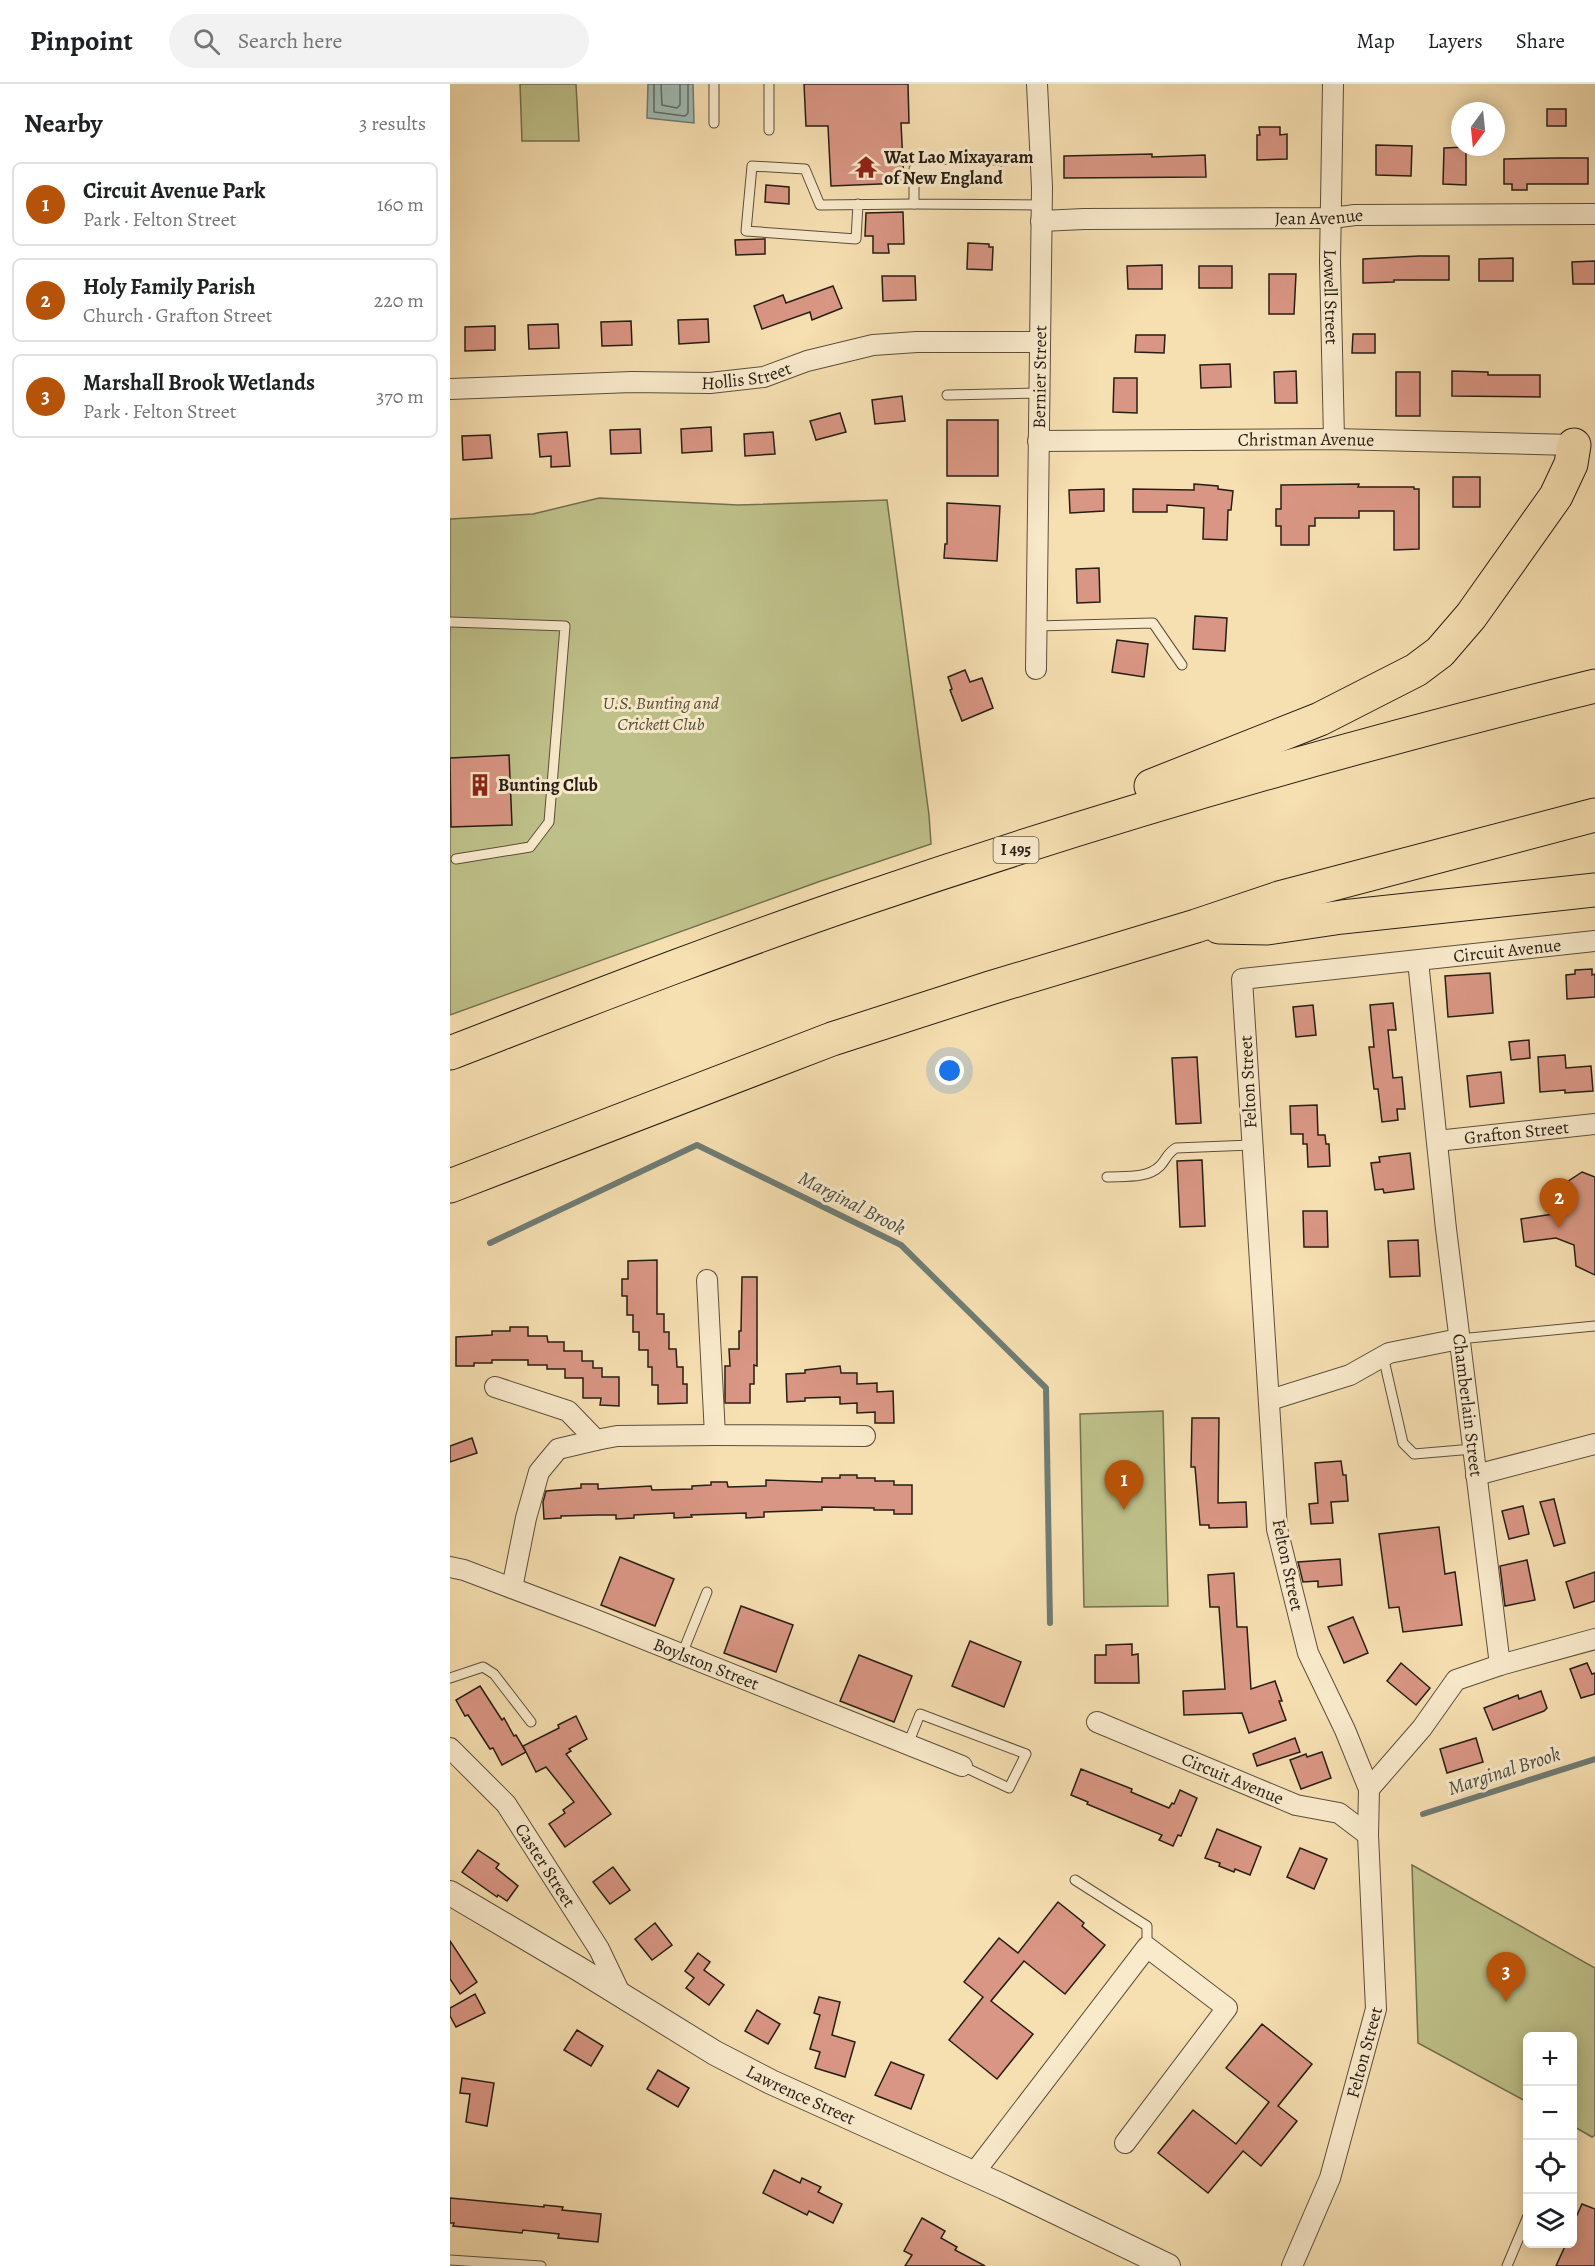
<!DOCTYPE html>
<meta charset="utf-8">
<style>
body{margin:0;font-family:Alegreya,serif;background:#f2f2f2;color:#202124}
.controls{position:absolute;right:18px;bottom:18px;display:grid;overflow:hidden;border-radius:9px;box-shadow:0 3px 15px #0003}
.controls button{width:54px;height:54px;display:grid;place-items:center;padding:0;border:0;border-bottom:2px solid #e0e0e0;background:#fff;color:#202124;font:30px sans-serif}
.compass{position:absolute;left:1001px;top:18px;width:54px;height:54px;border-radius:50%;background:#fff;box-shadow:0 3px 15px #0003;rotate:195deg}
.you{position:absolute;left:500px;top:987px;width:21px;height:21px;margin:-15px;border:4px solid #fff;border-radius:50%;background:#1a73e8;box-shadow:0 0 0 9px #1a73e833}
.badge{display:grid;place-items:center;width:39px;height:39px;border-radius:50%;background:#b45309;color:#fff;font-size:20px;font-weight:700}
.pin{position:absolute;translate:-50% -50px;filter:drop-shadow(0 2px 3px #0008)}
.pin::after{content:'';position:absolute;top:32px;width:21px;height:18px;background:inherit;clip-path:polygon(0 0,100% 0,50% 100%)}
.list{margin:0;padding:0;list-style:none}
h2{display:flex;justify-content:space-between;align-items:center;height:78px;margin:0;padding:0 24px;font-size:26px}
h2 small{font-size:20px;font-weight:400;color:#757577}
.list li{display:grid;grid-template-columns:39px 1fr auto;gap:18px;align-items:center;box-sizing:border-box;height:84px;margin:0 12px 12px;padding:0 12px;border:2px solid #e0e0e0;border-radius:9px}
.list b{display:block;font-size:22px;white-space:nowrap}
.list p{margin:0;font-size:20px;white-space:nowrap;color:#757577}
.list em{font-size:20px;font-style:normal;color:#757577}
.icon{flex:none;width:33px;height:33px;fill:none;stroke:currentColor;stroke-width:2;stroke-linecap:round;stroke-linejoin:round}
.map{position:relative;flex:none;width:1145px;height:2182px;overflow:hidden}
header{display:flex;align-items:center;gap:36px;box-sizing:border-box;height:84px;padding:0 30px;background:#fff;border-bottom:2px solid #e0e0e0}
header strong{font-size:28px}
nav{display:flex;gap:33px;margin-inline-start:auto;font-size:21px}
.search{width:420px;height:54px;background:#f2f2f2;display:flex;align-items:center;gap:15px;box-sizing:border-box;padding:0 21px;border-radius:33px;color:#757577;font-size:22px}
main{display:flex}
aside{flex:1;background:#fff}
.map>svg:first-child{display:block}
.green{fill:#bfc18a;stroke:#737050;stroke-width:1.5}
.water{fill:#9fbbb4;stroke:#6f7c75;stroke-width:1.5}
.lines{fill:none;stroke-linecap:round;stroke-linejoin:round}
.shore{stroke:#636c65;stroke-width:1.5}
.stream{stroke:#6f7c75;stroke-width:6}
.building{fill:#d99684;stroke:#271e16;stroke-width:1.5}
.service-casing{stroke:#5b4e3d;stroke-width:11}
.minor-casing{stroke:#5b4e3d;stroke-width:22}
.tertiary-casing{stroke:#5b4e3d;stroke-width:26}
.motorway-casing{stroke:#271e16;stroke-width:35}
.service{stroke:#f9eacc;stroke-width:9}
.minor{stroke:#f9eacc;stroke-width:20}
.tertiary{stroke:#f9eacc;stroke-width:24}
.motorway{stroke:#f6dfb1;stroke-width:33}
.labels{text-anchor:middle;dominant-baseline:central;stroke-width:6;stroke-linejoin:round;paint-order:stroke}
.shield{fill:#f9eacc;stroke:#665b4d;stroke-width:1.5}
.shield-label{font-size:16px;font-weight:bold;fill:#271e16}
.poi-label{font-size:18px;font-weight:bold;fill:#271e16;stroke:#f9eacc;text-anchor:start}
.street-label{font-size:18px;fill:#271e16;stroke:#f9eacc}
.park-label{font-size:18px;font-style:italic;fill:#554f39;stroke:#f9eacc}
.water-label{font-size:20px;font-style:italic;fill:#4b4d45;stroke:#f9eacc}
</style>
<header>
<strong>Pinpoint</strong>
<div class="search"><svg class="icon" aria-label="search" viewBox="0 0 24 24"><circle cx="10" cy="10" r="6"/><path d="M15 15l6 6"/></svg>Search here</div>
<nav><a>Map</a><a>Layers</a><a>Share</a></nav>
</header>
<main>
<aside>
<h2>Nearby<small>3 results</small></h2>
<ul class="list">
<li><span class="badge">1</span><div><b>Circuit Avenue Park</b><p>Park · Felton Street</p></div><em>160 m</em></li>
<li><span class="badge">2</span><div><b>Holy Family Parish</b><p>Church · Grafton Street</p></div><em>220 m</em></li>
<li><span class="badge">3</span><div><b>Marshall Brook Wetlands</b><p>Park · Felton Street</p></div><em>370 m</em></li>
</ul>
</aside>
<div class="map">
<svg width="1145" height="2182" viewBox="0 0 1145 2182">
<rect width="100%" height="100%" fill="#f6dfb1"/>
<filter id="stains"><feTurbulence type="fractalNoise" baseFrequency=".00333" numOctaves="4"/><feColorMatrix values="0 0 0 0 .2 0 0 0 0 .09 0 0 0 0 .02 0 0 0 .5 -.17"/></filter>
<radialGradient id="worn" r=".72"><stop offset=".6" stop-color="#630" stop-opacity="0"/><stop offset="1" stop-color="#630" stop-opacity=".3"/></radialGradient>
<g class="green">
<path d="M70 0H126L129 57H72Z"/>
<path d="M149 414 288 421 437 416 479 731 481 760 368 798 0 931V435L83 430Z"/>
<path d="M713 1327 718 1522 634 1523 630 1330Z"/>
<path d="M962 1781 1145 1884V2051L1142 2053 1123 2042 1122 1952H1078L1077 2018 968 1959Z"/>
</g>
<path class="water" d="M198 0H243L244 39 197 34Z"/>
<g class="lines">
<g class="shore">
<path d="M204 0V28L235 32 238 29V0"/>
<path d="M211 0 212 21 227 24 230 21V0"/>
</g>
<g class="stream">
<path d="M40 1159 247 1061 451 1161 596 1304 600 1539"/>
<path d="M973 1730 1145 1675"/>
</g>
</g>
<g class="building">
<path d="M354 0H458L459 39H451L454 99 381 102 378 42H356Z"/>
<rect x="1097" y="25" width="19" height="17"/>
<path d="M809 43H830V51L837 50V75L807 76V51H810Z"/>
<path d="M926 61 962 62 961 92 926 91Z"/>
<path d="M1016 63V101L993 100 994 64Z"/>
<path d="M702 70V73L755 71 756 93 614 94V72Z"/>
<path d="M1107 74H1138V100H1077V106H1062V100H1054V75Z"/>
<path d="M316 101 339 103V120L315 118Z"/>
<path d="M453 128 454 160H438L439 169H423V152H415L416 129Z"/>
<path d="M315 155V170L286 171 285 156Z"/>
<path d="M518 159 539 160V163H543L542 186 517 185Z"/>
<path d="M969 172H999V196H944V198L913 199V175Z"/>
<path d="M1063 174V197H1029V175Z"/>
<path d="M1145 177V200H1123L1122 178Z"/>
<path d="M712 181V205H678L677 182Z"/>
<rect x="749" y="182" width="33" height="22"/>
<path d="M819 190H846L844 230H819Z"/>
<path d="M432 192H465L466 216 433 217Z"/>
<path d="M383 202 392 224 362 236 360 228 312 245 304 222 333 211 336 219Z"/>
<path d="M258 235 259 258 229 260 228 236Z"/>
<path d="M181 237 182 261 152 262 151 238Z"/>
<path d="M108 240 109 264 79 265 78 241Z"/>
<path d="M45 242V266L15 267V243Z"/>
<path d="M903 250H925V269H902Z"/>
<path d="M686 251H715L714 269 685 268Z"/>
<path d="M780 280 781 303 751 304 750 281Z"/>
<path d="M846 287 847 319H825L824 288Z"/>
<path d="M1002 287 1038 288V291H1090V313L1002 312Z"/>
<rect x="946" y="288" width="24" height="44"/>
<path d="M664 294H687V329L663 328Z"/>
<path d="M452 312 455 337 425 340 422 316Z"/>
<path d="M390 329 396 348 366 356 360 337Z"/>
<rect x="497" y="336" width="51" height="56"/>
<path d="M261 343 262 367 232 369 231 345Z"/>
<path d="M190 345 191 369 161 370 160 346Z"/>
<path d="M117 348 120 382 101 383V372L90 373 88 350Z"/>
<path d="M323 348 325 370 295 372 294 350Z"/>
<path d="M40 351 42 374 13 376 12 352Z"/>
<rect x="1003" y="393" width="27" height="30"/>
<path d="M744 400 768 402V405L783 407 781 426H778L777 456 753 455 754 424 717 421V428H683V405L744 406Z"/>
<path d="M909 400 908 403H964V405H969V465L944 466V427H909V434H865V442H859V461H831V442H826V425H831V401Z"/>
<path d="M654 405V427L620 429 619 406Z"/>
<path d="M497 419 550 422 547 477 494 474 495 460H497Z"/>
<path d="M649 484 650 518 627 519 626 485Z"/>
<path d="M745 532 777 534 775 567 743 565Z"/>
<path d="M667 556 698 560 694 593 662 588Z"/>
<path d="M515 586 520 598 532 594 543 624 512 637 500 606 502 605 498 593Z"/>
<path d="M59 671 62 741 1 743 0 674Z"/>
<path d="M1142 885V891L1145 890V913L1117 915 1116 891 1125 890V886Z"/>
<path d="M1040 889 1043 929 998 933 995 892Z"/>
<path d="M943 919 946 946H938L943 994 952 993 955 1025H947L948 1036 932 1038 928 1005H924L919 963H924L920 921Z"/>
<path d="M863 921 866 951 846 953 843 923Z"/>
<path d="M1079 956 1080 974 1061 976 1059 958Z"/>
<path d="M1115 971 1116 984 1141 982 1143 1007 1115 1009V1006L1090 1008 1088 973Z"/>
<path d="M747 973 751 1039 726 1040 722 974Z"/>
<path d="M1051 988 1054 1019 1020 1023 1017 992Z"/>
<path d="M867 1021 868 1051H875L876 1060H879L880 1082 858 1083 857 1060H853V1050H841L840 1022Z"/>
<path d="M960 1069 964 1105 934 1109 933 1105 925 1106 921 1079 930 1078 929 1073Z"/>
<path d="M752 1076 755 1142 730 1143 727 1077Z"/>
<path d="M1132 1088 1145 1093V1191L1126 1182 1124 1161 1106 1154 1074 1158 1071 1135 1103 1130 1119 1119 1117 1098Z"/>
<path d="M853 1127H877L878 1163H854Z"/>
<path d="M968 1156 970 1192 940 1193 938 1157Z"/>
<path d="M207 1176V1230H214V1248H219V1265H226L227 1283H233V1300H237V1319L208 1320V1301H202V1283H198V1266H189V1248H183V1231H177V1212H172V1195H178V1177Z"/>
<path d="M292 1193H307V1282L304 1281V1300H300V1319H275V1282H280L279 1265H289V1247H291Z"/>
<path d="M60 1243H78V1252H97L98 1258H114V1267H132V1277H143V1284H152V1293H169V1322L150 1321 151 1314H133V1294H115V1285H97V1281H78V1276H42V1279H24V1282H6V1253L42 1251V1247H60Z"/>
<path d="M390 1282 391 1289H407V1300L427 1299V1308L443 1307 444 1339H425V1328L407 1329V1319L390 1320V1313L355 1314V1317L337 1318 336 1290 355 1289V1286Z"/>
<path d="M742 1334H769L768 1419 796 1418 797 1443 759 1444V1441H750L745 1383H741Z"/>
<path d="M22 1354 27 1369 0 1378V1362Z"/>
<path d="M891 1377 893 1391H896L898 1417 881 1418 883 1439 861 1440 859 1420 868 1419 865 1379Z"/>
<path d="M390 1391H407V1394H425V1397H444V1401H462V1430H444V1426H424V1424L372 1423V1426L314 1428V1433L296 1434V1429L241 1431 242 1433 224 1434V1429L184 1431V1434L166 1435V1431H148L111 1432V1434L94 1435 93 1418 96 1407 131 1404V1400H148V1405L201 1402 202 1406 242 1405V1402L261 1401V1398H277L278 1403 316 1402V1396L372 1398V1394H390Z"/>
<path d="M1104 1415 1115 1459 1104 1462 1090 1418Z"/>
<path d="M1073 1422 1079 1450 1059 1455 1052 1427Z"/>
<path d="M989 1443 995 1490 1005 1488 1012 1541 953 1548 949 1523 939 1524 929 1450Z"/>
<path d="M170 1473 224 1495 205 1542 151 1521Z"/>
<path d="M890 1475 892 1501 868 1503V1497L853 1498 848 1478Z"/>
<path d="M1077 1476 1085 1516 1055 1522 1050 1482Z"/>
<path d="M1145 1488V1517L1124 1524 1116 1498Z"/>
<path d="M784 1489 787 1543H797L801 1605 825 1597 832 1617H829L836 1636 799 1649 792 1629 734 1631 733 1607 775 1605 769 1523H760L758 1491Z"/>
<path d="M291 1522 343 1541 326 1588 274 1569Z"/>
<path d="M903 1533 918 1569 894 1579 878 1543Z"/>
<path d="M520 1557 571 1578 554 1623 502 1602Z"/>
<path d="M682 1560V1571L688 1570 689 1599H645V1571H656V1561Z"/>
<path d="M409 1571 462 1592 444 1638 390 1617Z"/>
<path d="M951 1579 980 1604 966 1621 937 1597Z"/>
<path d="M1137 1579 1142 1590 1145 1589V1610L1131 1614 1120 1585Z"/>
<path d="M30 1602 52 1636 54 1634 64 1652 66 1651 76 1668 52 1681 43 1664 40 1665 18 1631 15 1632 6 1616Z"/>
<path d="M1091 1607 1097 1624 1094 1627 1043 1646 1034 1624 1068 1611 1069 1615Z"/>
<path d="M126 1632 137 1655 119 1665 121 1667 116 1670 161 1730 115 1763 99 1740 115 1729 113 1726 124 1718 96 1683 86 1688 73 1662 109 1644 108 1641Z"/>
<path d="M845 1654 850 1668 807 1682 803 1670Z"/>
<path d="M1026 1654 1033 1678 997 1689 990 1665Z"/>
<path d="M872 1668 881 1694 851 1705 840 1676 856 1670 857 1673Z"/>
<path d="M631 1685 682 1705 681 1708 719 1724 722 1719 724 1720 730 1706 747 1714 731 1752 728 1751 723 1762 709 1756 712 1751 637 1720 638 1718 621 1711Z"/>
<path d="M767 1745 811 1763 800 1791 785 1785 784 1788 769 1782 770 1779 755 1774Z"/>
<path d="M850 1764 877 1775 864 1805 837 1793Z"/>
<path d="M28 1766 49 1780 46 1784 68 1802 57 1817 48 1811 47 1813 12 1788Z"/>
<path d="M163 1783 180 1806 160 1820 143 1798Z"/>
<path d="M608 1818 634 1839 632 1842 655 1861 615 1910 574 1877 541 1917 583 1950 547 1995 499 1956 533 1913 514 1898 549 1854 568 1869Z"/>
<path d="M205 1839 222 1861 202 1876 185 1855Z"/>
<path d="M0 1857 27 1898 10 1910 0 1895Z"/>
<path d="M248 1869 260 1878 254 1886 274 1901 259 1921 236 1904 244 1894 235 1887Z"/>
<path d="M25 1910 35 1929 6 1943 0 1932V1924Z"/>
<path d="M369 1913 390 1918 382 1951 405 1958 395 1993 365 1984 370 1968 360 1965 370 1931 364 1929Z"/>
<path d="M307 1926 330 1940 318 1960 295 1947Z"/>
<path d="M812 1940 862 1980 828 2022 847 2037 811 2082 793 2067 758 2109 708 2069 743 2026 786 2060 819 2018 776 1984Z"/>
<path d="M127 1946 153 1962 141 1982 114 1966Z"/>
<path d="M441 1978 474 1991 461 2025 425 2011Z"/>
<path d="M208 1986 239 2004 228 2023 197 2005Z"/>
<path d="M12 1994 44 1999 37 2042 16 2038 20 2010 10 2009Z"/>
<path d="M324 2086 350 2099 352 2094 371 2103 368 2108 392 2120 383 2139 359 2127 357 2131 313 2109Z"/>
<path d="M0 2114 94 2123V2121L113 2123 112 2126 151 2130 148 2158 108 2154 109 2150 73 2146 72 2149 3 2142 4 2139H0Z"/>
<path d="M1132 2120 1145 2125V2182H1106L1116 2160H1122V2142Z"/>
<path d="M472 2134 495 2147 491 2154 507 2163 505 2166 535 2182H455L462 2171 454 2167Z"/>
</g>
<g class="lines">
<g class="service-casing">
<g id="service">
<path d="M264 0V39"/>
<path d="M319 0V46"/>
<path d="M548 86 464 85V120L592 121"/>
<path d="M408 120 406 155 296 147 302 82 355 85 370 121 464 120"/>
<path d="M497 311 588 309"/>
<path d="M0 538 115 542 99 738 80 763 6 775"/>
<path d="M586 542 703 539 732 581"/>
<path d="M657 1093C674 1092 697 1095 710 1082 716 1076 717 1069 726 1064L801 1061"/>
<path d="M1009 1255 1145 1242"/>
<path d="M933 1272 953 1359 964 1370 1023 1365"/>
<path d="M232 1570 257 1508"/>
<path d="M0 1594 33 1583 44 1590 81 1638"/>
<path d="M458 1660 470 1630 576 1670 559 1704 512 1682"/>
<path d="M625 1796 697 1842V1863"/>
<path d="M0 2176 91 2182"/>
<path d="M1057 2182 1078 2132"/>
</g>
</g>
<g class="minor-casing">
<g id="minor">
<path id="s1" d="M883 0 880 178 884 355"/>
<path id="s2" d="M591 137 634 135 882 134 905 131 1145 130"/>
<path id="s3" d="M0 305 182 298 260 299 314 293 357 277 423 261 467 258H590"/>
<path id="s4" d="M588 357 884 355 1124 361"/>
<path id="s5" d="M586 585 592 103 587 0"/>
<path id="s6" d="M968 877 996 1145 1050 1581"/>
<path id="s7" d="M987 1057 1145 1040"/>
<path d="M257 1196 265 1351 415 1352"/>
<path d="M45 1303 118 1327 146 1356 167 1352 265 1351"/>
<path d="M820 1316 900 1291 939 1269 1009 1255"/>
<path d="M1026 1391 1145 1360"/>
<path id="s8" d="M0 1483 14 1486 141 1534 512 1682"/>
<path d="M62 1504 76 1434 89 1388 108 1365 146 1356"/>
<path id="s9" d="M647 1638 846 1721 889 1729 918 1751"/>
<path id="s10" d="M0 1664 56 1720 149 1865 172 1913"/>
<path d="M919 1705 972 1644 1006 1596 1050 1581 1145 1555"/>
<path d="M524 2089 697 1863 777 1924 675 2059"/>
<path id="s11" d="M842 2182 880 2094 926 1925 918 1751 919 1705 895 1646 858 1569 827 1445 792 895 1145 857"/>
</g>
</g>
<g class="tertiary-casing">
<g id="tertiary">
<path id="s12" d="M0 1809 129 1885 265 1969 321 1998 554 2103 718 2182"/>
</g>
</g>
<g class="motorway-casing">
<g id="motorway">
<path d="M701 702 870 635 966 586 990 568 1021 532 1106 412 1121 380 1124 361"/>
<path d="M769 843 817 844 892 833 1145 806"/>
<path d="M0 969C135 917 270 864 408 817 650 734 896 663 1145 602"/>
<path d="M0 1102 382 955 540 904 746 842 829 814 1145 731"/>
</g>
</g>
<use href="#service" class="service"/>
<use href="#minor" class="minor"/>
<use href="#tertiary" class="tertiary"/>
<use href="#motorway" class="motorway"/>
</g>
<defs>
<g id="temple-bare" transform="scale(1.8)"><path d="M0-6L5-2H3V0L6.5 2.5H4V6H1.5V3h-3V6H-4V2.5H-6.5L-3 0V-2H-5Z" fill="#8f2418" stroke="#f9eacc" stroke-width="2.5" paint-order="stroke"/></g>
<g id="building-bare" transform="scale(1.8)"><path d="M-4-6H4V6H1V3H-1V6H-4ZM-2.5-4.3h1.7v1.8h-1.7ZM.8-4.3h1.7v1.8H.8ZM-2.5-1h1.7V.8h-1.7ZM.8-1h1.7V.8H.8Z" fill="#8f2418" stroke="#f9eacc" stroke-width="2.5" paint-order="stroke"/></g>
</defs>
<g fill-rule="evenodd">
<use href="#temple-bare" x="416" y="83"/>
<use href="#building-bare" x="30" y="701"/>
</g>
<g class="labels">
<rect class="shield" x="543.5" y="753" width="45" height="26" rx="4.5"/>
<g class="shield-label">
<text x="566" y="766">I 495</text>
</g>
<g class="poi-label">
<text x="434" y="73">Wat Lao Mixayaram<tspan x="434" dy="21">of New England</tspan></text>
<text x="48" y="701">Bunting Club</text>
</g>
<g class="street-label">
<text stroke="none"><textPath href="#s2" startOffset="278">Jean Avenue</textPath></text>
<text stroke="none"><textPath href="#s1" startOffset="213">Lowell Street</textPath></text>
<text stroke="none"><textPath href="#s3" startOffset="297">Hollis Street</textPath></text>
<text stroke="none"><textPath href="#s5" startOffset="292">Bernier Street</textPath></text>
<text stroke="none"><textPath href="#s4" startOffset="268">Christman Avenue</textPath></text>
<text stroke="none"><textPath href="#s11" startOffset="1586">Circuit Avenue</textPath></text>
<text transform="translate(798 998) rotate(-93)">Felton Street</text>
<text stroke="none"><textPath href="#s7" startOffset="80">Grafton Street</textPath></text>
<text stroke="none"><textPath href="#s6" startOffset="447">Chamberlain Street</textPath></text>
<text transform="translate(838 1481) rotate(78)">Felton Street</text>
<text stroke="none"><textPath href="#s8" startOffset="274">Boylston Street</textPath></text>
<text stroke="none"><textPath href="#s9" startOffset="147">Circuit Avenue</textPath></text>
<text stroke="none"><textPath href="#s10" startOffset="152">Caster Street</textPath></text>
<text stroke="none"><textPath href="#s11" startOffset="226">Felton Street</textPath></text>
<text stroke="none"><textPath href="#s12" startOffset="405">Lawrence Street</textPath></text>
</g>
<g class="park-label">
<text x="211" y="619">U.S. Bunting and<tspan x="211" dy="21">Crickett Club</tspan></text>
</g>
<g class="water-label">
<text transform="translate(402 1119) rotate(27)">Marginal Brook</text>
<text transform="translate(1054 1687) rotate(-18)">Marginal Brook</text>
</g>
</g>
<rect width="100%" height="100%" filter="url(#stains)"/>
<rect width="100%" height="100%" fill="url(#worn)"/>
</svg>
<div class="controls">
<button>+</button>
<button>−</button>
<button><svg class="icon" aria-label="locate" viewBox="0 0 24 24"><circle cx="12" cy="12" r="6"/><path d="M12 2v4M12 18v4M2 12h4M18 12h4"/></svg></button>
<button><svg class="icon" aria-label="layers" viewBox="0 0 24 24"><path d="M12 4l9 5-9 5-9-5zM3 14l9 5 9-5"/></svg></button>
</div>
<svg class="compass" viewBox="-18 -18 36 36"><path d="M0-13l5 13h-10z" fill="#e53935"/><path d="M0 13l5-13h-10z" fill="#757577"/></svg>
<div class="you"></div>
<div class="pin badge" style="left:674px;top:1426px">1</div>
<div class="pin badge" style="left:1109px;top:1144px">2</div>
<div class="pin badge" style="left:1056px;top:1918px">3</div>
</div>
</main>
